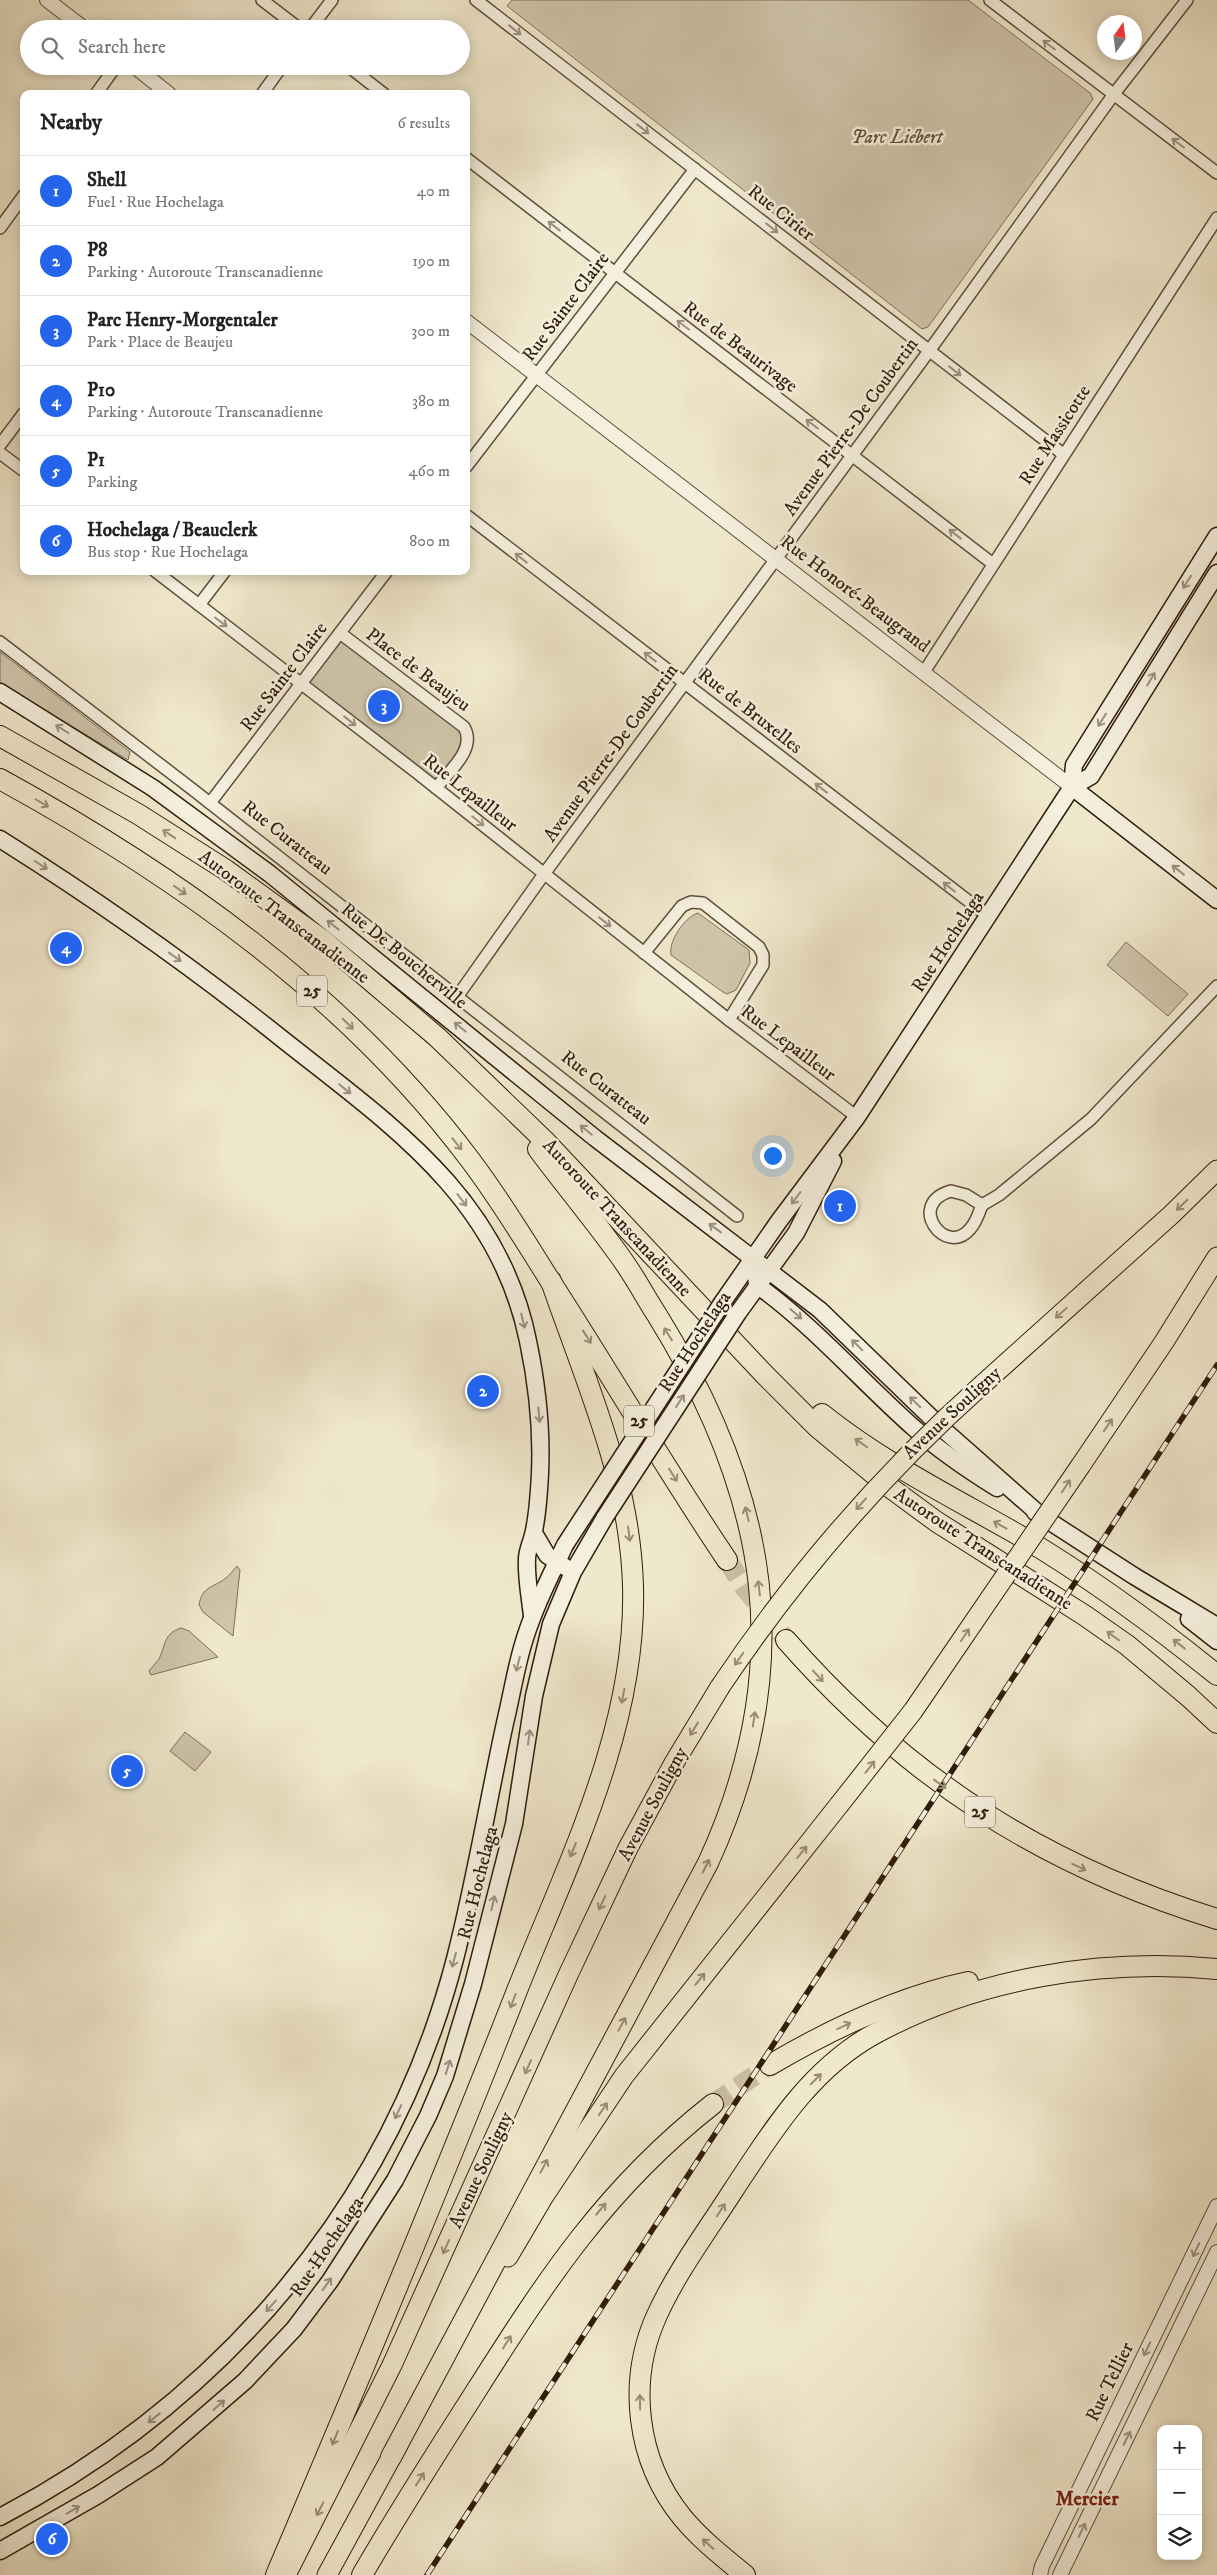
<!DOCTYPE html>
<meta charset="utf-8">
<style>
body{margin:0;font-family:"IM FELL DW Pica",serif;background:#f6f6f6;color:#222}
.controls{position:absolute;right:15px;bottom:15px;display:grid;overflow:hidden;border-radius:10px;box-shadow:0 2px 12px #0003}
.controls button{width:45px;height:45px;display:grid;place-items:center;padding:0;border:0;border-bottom:1px solid #e0e0e0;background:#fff;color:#222;font:25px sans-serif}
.compass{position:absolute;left:1097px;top:15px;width:45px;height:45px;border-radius:50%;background:#fff;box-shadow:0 2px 12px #0003;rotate:14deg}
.you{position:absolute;left:772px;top:1155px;width:18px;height:18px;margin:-12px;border:4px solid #fff;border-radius:50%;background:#1a73e8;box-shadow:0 0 0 8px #1a73e833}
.badge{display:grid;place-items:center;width:32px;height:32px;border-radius:50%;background:#2563eb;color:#fff;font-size:16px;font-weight:700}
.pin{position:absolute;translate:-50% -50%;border:2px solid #fff;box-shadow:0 1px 5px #0006}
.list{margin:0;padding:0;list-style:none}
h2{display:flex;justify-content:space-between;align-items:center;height:65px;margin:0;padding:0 20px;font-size:21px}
h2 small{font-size:16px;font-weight:400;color:#767676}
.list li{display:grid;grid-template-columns:32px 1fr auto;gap:15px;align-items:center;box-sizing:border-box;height:70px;padding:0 20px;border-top:1px solid #e0e0e0}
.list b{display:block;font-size:19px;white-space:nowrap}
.list p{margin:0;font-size:16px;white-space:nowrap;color:#767676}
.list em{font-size:16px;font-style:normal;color:#767676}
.icon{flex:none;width:28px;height:28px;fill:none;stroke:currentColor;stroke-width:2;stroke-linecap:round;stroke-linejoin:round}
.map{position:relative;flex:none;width:1217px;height:2575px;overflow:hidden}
.search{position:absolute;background:#fff;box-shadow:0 2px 12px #0003;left:20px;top:20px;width:450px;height:55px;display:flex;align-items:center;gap:12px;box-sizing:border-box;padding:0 18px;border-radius:28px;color:#767676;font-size:19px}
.panel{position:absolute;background:#fff;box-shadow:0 2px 12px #0003;left:20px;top:90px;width:450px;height:485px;border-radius:10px}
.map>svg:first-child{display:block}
.green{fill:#cfc5ab;stroke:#80705b}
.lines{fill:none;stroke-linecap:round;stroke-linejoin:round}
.motorway-tunnel{stroke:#cabfa5;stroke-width:20;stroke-dasharray:20 10;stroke-linecap:butt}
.minor-casing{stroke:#604f3b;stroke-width:14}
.tertiary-casing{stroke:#604f3b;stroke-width:16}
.secondary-casing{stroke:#301c0b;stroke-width:19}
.trunk-casing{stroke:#301c0b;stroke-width:21}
.motorway-casing{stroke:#301c0b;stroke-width:22}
.minor{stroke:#f5f0de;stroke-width:11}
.tertiary{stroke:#f5f0de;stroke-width:14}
.secondary{stroke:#f5f0de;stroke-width:16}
.trunk{stroke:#f0e8cc;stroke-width:19}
.motorway{stroke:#f0e8cc;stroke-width:20}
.rail-casing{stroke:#301c0b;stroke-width:5.5}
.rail{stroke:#f5f0de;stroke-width:4;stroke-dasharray:11;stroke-linecap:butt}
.secondary-bridge-casing{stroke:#301c0b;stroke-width:19;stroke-linecap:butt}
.trunk-bridge-casing{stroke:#301c0b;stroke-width:21;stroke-linecap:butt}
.secondary-bridge{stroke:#f5f0de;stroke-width:16}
.trunk-bridge{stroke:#f0e8cc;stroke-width:19}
.oneway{stroke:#9c917f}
.oneway2{stroke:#9a8c75}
.labels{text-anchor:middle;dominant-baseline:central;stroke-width:5;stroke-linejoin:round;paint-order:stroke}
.shield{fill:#f5f0de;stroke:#6b5c4a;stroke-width:1}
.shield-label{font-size:18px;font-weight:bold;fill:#301c0b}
.park-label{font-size:19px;font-style:italic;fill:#604f3b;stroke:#f5f0de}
.street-label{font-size:19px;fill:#301c0b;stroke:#f5f0de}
.neighbourhood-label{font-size:20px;font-weight:bold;fill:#7a1f14;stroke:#f5f0de}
</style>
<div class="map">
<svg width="1217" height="2575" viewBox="0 0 1217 2575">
<rect width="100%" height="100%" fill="#f0e8cc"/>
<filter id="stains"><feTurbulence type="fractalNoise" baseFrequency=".004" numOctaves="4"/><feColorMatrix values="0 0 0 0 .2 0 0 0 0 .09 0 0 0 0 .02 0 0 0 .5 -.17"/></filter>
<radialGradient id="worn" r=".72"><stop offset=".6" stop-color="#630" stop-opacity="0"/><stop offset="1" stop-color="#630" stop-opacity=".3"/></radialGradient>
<g class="green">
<path d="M512 0H968L1090 93 1093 99 928 327 922 329 507 6Z"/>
<path d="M340 633 470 736 436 788 301 683Z"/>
<path d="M0 652 130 752 128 760 0 683Z"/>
<path d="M698 913 749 950 750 963 736 990 727 994 723 992 671 955C668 941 685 917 698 913Z"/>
<path d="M1126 942 1188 994 1168 1016 1107 965Z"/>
<path d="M237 1566 240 1570 233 1636 203 1612 199 1605C202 1586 213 1588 226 1578 230 1575 233 1570 237 1566Z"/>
<path d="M181 1628 189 1631 218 1657 151 1675 149 1671C152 1667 156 1663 159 1659 166 1645 163 1634 181 1628Z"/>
<path d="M185 1732 211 1752 195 1771 170 1751Z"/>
</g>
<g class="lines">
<g class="motorway-tunnel">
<path d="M727 1560 745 1588 786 1640"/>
<path d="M713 2104 770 2065"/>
</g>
<g class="minor-casing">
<g id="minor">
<path d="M262 0 300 29"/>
<path d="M476 0 1063 454"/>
<path d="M990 0 1217 173"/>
<path d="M310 29 332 0"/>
<path d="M348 66 384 94"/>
<path d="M96 94 116 66"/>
<path d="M262 94 282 66"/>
<path d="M466 158 993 564"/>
<path d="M0 228 24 195"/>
<path d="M0 445 24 413"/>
<path d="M0 453 24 471"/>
<path d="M466 467 695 169"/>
<path d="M466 515 988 916"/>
<path d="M155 571 416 772 729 1020 857 1117"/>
<path d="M199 605 225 571"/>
<path d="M340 633 464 727C477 749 449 771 436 788"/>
<path d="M0 642 192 789 737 1216"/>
<path d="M924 672 1217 218"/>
<path d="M210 803 387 571"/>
<path d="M644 953 682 906 691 902 703 903 759 947 763 955V965L729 1020"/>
<path d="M457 997 544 874 929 351 1114 94 1187 0"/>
<path d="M951 1191 966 1195 982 1205C979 1213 976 1223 970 1229 946 1258 905 1204 951 1191Z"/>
<path d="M982 1205 999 1195 1091 1119 1217 986"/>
</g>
</g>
<g class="tertiary-casing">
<g id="tertiary">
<path d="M47 0 85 29"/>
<path d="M134 66 169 94"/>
<path d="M466 321 1072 787"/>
<path d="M1040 2575 1042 2566 1217 2206"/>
<path d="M1060 2575 1217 2252"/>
</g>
</g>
<g class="secondary-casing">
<g id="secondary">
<path d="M0 692 153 788 270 874 595 1138 820 1310 945 1431 1039 1514"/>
<path d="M1072 787 1091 776 1217 573"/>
<path d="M1072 787 1217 900"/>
<path d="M0 839C97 900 191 966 281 1038 388 1123 499 1196 528 1341 537 1384 542 1429 540 1473 539 1493 538 1515 533 1535 531 1543 527 1551 527 1559 526 1578 530 1597 532 1616"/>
<path d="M754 1258 757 1285C815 1327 861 1381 914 1428 940 1451 968 1470 997 1488"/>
<path d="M722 1303 779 1221 857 1117 1042 833 1072 787 1074 765 1217 536"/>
<path d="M738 1313 796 1233 833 1161"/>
<path d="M1035 1512 1134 1576 1217 1626"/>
<path d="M534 1533 547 1555 565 1567"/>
<path d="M1189 1619 1217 1641"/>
<path d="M0 2517C223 2400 391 2205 455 1959 475 1881 488 1801 505 1723 511 1698 515 1673 522 1648 532 1612 549 1579 565 1545"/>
<path d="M0 2551 98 2495 157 2457 245 2381 294 2329 330 2281 395 2180 428 2116 445 2076 473 1984 514 1824 534 1696 551 1624 573 1572 605 1517"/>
</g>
</g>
<g class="trunk-casing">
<g id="trunk">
<path d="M983 1384 1171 1215 1217 1170"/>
<path d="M1081 1465 1164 1342 1217 1257"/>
<path d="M508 2257 544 2196 624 2076 839 1805"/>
<path d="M286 2575 392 2365 569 1973 628 1848 674 1763 720 1687"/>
<path d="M327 2575 398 2445"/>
</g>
</g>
<g class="motorway-casing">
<g id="motorway">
<path d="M0 736 138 814 226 870 324 941 437 1037 547 1143 764 1374 817 1427 892 1489 937 1522 1084 1615 1127 1645 1188 1696 1217 1723"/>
<path d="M0 779C177 876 348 997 471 1161 499 1198 524 1239 549 1279 609 1372 665 1468 727 1560"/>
<path d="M822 1414C883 1463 954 1498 1022 1537 1091 1578 1155 1625 1217 1675"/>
<path d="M786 1640C907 1778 1042 1865 1217 1919"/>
<path d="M770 2065C831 2029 898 1997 968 1982"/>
<path d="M391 2457 708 1863C799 1665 769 1496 657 1315 646 1298 636 1279 624 1262 597 1223 566 1187 538 1149"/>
<path d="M276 2575C359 2380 441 2185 518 1988 569 1860 637 1727 633 1586 630 1477 586 1383 551 1281"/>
<path d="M362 2575C398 2513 437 2452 476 2391 547 2279 606 2188 713 2104"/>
<path d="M745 2575C723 2557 700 2539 682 2517 636 2460 627 2381 657 2315 677 2271 708 2230 734 2189 773 2130 811 2068 876 2033 978 1978 1102 1958 1217 1969"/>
</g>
</g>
<use href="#minor" class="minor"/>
<use href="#tertiary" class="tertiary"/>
<use href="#secondary" class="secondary"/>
<use href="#trunk" class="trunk"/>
<use href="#motorway" class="motorway"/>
<g class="rail-casing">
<path id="rail" d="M427 2575 1217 1365"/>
</g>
<use href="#rail" class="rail"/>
<g class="secondary-bridge-casing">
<g id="secondary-bridge">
<path d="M605 1517 738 1313"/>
<path d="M565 1545 722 1303"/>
</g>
</g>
<g class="trunk-bridge-casing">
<g id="trunk-bridge">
<path d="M720 1687C795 1575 882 1474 983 1384"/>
<path d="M839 1805 913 1711 1081 1465"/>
</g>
</g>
<use href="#secondary-bridge" class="secondary-bridge"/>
<use href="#trunk-bridge" class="trunk-bridge"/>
</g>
<defs><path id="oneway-shaft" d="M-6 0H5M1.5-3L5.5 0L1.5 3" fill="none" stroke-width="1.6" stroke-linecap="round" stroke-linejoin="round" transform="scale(1.25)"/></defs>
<g class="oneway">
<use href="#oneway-shaft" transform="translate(515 30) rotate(38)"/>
<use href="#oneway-shaft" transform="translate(1049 45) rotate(-143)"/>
<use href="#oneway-shaft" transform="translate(643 129) rotate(38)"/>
<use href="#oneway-shaft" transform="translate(1178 143) rotate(-143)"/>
<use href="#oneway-shaft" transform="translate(554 226) rotate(-142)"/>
<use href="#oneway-shaft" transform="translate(772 228) rotate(38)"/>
<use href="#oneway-shaft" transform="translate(683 325) rotate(-143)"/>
<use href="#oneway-shaft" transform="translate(955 371) rotate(38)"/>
<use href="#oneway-shaft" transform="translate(812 424) rotate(-143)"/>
<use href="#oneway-shaft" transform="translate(955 534) rotate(-142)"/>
<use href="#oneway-shaft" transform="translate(521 558) rotate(-142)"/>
<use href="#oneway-shaft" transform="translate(1187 582) rotate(123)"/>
<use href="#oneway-shaft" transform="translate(221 622) rotate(37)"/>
<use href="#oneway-shaft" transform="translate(650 657) rotate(-142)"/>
<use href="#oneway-shaft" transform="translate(1151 679) rotate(-59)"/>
<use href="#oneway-shaft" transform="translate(1102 720) rotate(122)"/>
<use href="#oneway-shaft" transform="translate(350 721) rotate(38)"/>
<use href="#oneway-shaft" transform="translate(62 729) rotate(-148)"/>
<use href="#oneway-shaft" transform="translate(821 788) rotate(-142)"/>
<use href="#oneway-shaft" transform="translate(478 821) rotate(39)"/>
<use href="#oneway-shaft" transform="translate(41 865) rotate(32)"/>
<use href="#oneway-shaft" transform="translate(1178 870) rotate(-142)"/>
<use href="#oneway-shaft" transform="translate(949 887) rotate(-142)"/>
<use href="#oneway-shaft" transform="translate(605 922) rotate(38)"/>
<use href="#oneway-shaft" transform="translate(333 925) rotate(-141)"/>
<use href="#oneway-shaft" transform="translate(175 957) rotate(36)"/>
<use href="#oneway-shaft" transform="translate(460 1027) rotate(-141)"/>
<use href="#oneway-shaft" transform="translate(345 1089) rotate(39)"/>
<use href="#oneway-shaft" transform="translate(586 1130) rotate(-141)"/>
<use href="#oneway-shaft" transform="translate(796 1198) rotate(127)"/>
<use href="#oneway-shaft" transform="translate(462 1200) rotate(52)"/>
<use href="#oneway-shaft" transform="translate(715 1228) rotate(-144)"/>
<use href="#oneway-shaft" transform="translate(796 1314) rotate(41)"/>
<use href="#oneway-shaft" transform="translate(523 1321) rotate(76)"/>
<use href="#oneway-shaft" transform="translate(857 1345) rotate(-135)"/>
<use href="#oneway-shaft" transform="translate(680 1401) rotate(-57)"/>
<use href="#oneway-shaft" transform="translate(915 1402) rotate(-136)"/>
<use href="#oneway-shaft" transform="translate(539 1415) rotate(85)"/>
<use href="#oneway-shaft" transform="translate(518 1664) rotate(104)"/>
<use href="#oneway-shaft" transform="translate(529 1737) rotate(-82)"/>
<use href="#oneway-shaft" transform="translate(493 1903) rotate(-77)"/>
<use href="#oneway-shaft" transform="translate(454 1960) rotate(105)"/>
<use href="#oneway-shaft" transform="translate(448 2067) rotate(-72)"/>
<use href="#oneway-shaft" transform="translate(398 2112) rotate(115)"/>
<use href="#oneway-shaft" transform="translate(1196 2250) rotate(116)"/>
<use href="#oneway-shaft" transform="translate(327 2284) rotate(-54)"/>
<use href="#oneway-shaft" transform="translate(271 2306) rotate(132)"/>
<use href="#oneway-shaft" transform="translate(1147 2349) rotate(116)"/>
<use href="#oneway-shaft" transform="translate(219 2405) rotate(-42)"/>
<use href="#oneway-shaft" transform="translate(154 2418) rotate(141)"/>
<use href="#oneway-shaft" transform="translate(1127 2438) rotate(-64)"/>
<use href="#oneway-shaft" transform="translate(73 2510) rotate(-30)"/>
<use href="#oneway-shaft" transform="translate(1082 2530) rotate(-64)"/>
</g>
<g class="oneway2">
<use href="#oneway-shaft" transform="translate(42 803) rotate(30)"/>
<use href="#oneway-shaft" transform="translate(169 834) rotate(-147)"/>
<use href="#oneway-shaft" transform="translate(180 890) rotate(35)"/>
<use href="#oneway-shaft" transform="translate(348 1024) rotate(44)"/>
<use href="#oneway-shaft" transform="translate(457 1144) rotate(51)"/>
<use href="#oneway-shaft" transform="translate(1182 1205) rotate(136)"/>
<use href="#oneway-shaft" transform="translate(1061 1313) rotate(138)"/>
<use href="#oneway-shaft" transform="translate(668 1334) rotate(-122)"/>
<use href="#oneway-shaft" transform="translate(587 1337) rotate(58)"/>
<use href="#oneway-shaft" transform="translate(1108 1425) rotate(-56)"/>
<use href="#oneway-shaft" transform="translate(861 1443) rotate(-145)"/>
<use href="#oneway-shaft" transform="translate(673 1475) rotate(58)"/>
<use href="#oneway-shaft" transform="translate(1066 1486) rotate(-56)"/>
<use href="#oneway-shaft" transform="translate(861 1504) rotate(132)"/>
<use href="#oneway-shaft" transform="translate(747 1514) rotate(-103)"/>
<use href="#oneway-shaft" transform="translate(1000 1525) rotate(-151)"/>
<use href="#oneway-shaft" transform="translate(629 1534) rotate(83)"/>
<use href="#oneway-shaft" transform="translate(759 1588) rotate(-97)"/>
<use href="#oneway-shaft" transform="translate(965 1635) rotate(-56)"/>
<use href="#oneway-shaft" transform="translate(1113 1636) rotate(-145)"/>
<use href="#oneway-shaft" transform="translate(1179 1644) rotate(-142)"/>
<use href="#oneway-shaft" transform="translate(739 1659) rotate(125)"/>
<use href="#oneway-shaft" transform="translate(818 1676) rotate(47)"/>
<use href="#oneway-shaft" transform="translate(623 1696) rotate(101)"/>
<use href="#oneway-shaft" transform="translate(754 1719) rotate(-81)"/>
<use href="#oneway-shaft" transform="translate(694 1729) rotate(122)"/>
<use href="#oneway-shaft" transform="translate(870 1767) rotate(-52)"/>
<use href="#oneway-shaft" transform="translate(940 1784) rotate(36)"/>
<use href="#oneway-shaft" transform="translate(573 1850) rotate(112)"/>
<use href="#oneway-shaft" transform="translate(802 1852) rotate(-51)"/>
<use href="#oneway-shaft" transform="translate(706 1866) rotate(-63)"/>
<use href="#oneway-shaft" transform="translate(1079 1867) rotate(25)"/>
<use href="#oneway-shaft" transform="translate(602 1903) rotate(115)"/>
<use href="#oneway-shaft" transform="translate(700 1979) rotate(-51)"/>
<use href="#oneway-shaft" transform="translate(513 2001) rotate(111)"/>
<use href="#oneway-shaft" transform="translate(622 2024) rotate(-62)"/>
<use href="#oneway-shaft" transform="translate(844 2026) rotate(-25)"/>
<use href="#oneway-shaft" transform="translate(528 2067) rotate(114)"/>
<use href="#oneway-shaft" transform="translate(816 2079) rotate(-45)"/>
<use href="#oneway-shaft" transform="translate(603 2109) rotate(-56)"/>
<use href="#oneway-shaft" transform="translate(544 2166) rotate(-62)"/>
<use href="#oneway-shaft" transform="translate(601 2209) rotate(-50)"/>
<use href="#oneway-shaft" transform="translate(721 2210) rotate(-57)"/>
<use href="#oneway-shaft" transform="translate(446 2247) rotate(114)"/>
<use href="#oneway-shaft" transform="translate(507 2342) rotate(-58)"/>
<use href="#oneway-shaft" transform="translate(640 2402) rotate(-91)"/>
<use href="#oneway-shaft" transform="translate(335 2438) rotate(113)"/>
<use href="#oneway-shaft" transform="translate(420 2479) rotate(-58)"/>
<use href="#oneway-shaft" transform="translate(320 2509) rotate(117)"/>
<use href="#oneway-shaft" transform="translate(708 2544) rotate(-138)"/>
</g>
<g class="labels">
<g class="shield">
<rect x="297" y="975.5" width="30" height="31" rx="4"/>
<rect x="624" y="1405.5" width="30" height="31" rx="4"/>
<rect x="965" y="1796.5" width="30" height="31" rx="4"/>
</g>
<g class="shield-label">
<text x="312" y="991">25</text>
<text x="639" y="1421">25</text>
<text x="980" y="1812">25</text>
</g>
<g class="park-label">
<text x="897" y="137">Parc Liébert</text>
</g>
<g class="street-label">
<text transform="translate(781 213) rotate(38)">Rue Cirier</text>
<text transform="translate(566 307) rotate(-53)">Rue Sainte Claire</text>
<text transform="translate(740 347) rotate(37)">Rue de Beaurivage</text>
<text transform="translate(851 427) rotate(-54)">Avenue Pierre-De Coubertin</text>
<text transform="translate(1055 435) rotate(-57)">Rue Massicotte</text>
<text transform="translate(855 594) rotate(37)">Rue Honoré-Beaugrand</text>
<text transform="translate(418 670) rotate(37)">Place de Beaujeu</text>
<text transform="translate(284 677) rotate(-53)">Rue Sainte Claire</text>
<text transform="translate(750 711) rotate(38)">Rue de Bruxelles</text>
<text transform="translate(611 753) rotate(-54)">Avenue Pierre-De Coubertin</text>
<text transform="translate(470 793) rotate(38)">Rue Lepailleur</text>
<text transform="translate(287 838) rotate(38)">Rue Curatteau</text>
<text transform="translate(284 917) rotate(37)">Autoroute Transcanadienne</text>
<text transform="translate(948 942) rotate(-57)">Rue Hochelaga</text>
<text transform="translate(404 956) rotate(39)">Rue De Boucherville</text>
<text transform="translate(788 1043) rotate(37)">Rue Lepailleur</text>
<text transform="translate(606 1088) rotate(38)">Rue Curatteau</text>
<text transform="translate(617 1218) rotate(47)">Autoroute Transcanadienne</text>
<text transform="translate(695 1342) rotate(-57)">Rue Hochelaga</text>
<text transform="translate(952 1413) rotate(-43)">Avenue Souligny</text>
<text transform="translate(983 1549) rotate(33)">Autoroute Transcanadienne</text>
<text transform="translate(653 1804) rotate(-62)">Avenue Souligny</text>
<text transform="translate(478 1883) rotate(-76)">Rue Hochelaga</text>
<text transform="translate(481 2170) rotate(-65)">Avenue Souligny</text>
<text transform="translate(327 2247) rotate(-56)">Rue Hochelaga</text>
<text transform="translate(1110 2382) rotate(-64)">Rue Tellier</text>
</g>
<g class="neighbourhood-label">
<text x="1087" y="2499">Mercier</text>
</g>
</g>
<rect width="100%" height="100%" filter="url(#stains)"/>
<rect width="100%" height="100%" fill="url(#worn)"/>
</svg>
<div class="controls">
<button>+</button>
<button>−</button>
<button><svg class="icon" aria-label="layers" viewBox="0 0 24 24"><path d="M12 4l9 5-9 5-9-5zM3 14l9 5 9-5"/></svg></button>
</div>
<svg class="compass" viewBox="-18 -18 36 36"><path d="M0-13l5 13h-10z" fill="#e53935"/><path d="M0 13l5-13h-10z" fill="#767676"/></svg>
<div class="you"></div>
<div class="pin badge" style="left:840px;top:1206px">1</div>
<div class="pin badge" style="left:483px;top:1391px">2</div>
<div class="pin badge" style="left:384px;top:706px">3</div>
<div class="pin badge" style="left:66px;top:948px">4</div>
<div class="pin badge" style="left:127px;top:1771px">5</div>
<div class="pin badge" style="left:52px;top:2539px">6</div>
<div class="search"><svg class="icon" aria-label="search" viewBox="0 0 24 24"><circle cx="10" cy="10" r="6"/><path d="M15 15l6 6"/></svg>Search here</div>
<section class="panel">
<h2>Nearby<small>6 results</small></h2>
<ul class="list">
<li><span class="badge">1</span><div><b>Shell</b><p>Fuel · Rue Hochelaga</p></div><em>40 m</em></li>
<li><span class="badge">2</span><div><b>P8</b><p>Parking · Autoroute Transcanadienne</p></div><em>190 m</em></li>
<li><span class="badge">3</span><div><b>Parc Henry-Morgentaler</b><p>Park · Place de Beaujeu</p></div><em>300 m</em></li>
<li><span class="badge">4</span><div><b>P10</b><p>Parking · Autoroute Transcanadienne</p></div><em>380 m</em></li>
<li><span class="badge">5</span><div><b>P1</b><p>Parking</p></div><em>460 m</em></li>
<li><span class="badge">6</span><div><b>Hochelaga / Beauclerk</b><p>Bus stop · Rue Hochelaga</p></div><em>800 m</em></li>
</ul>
</section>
</div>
